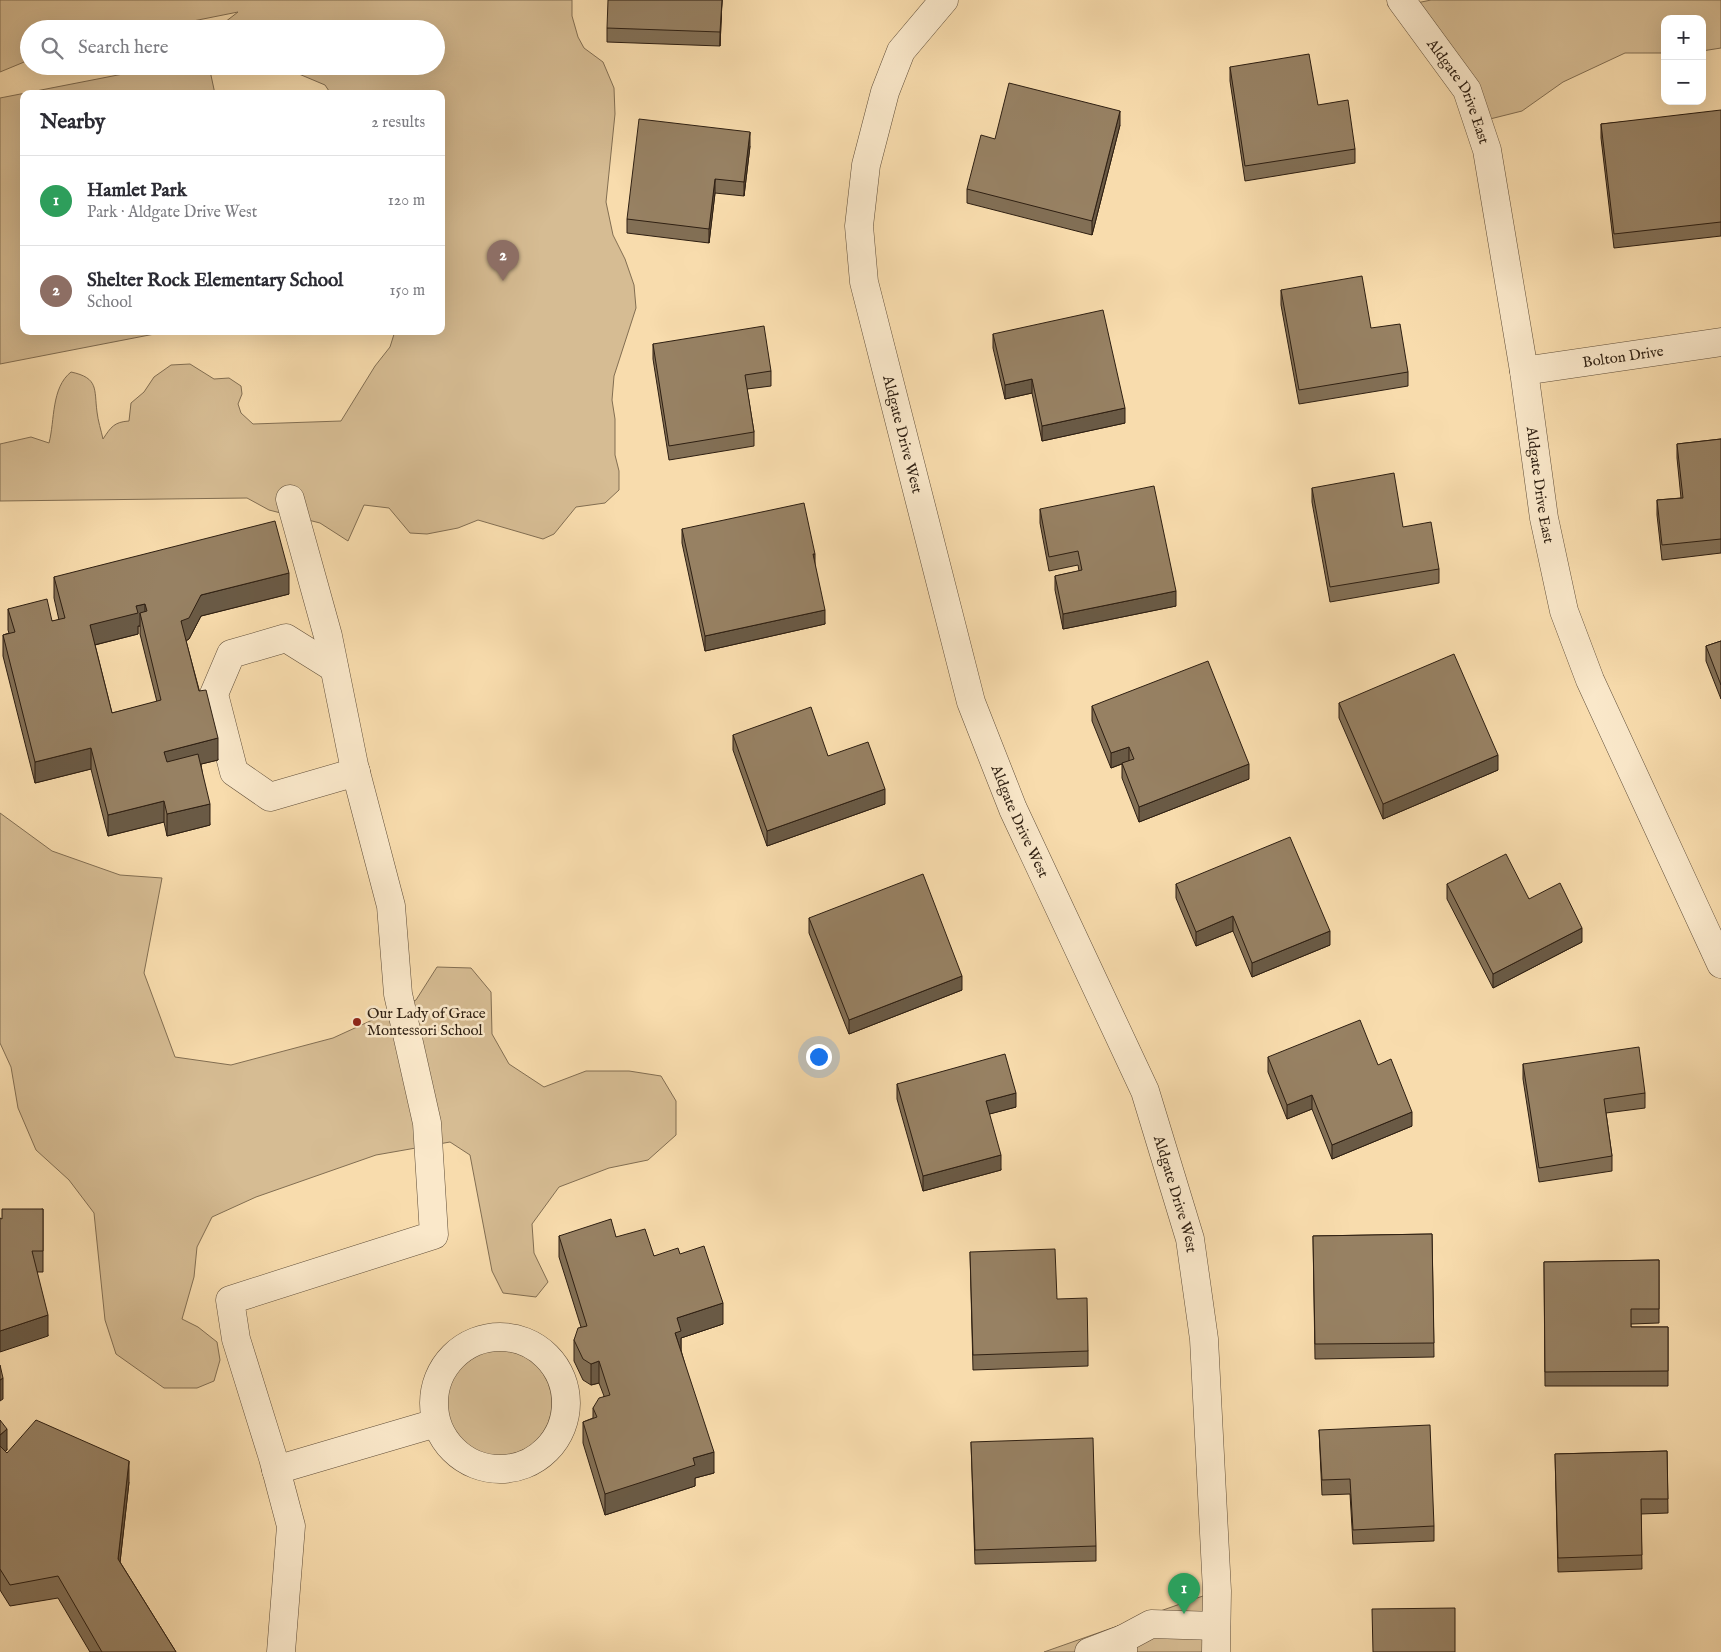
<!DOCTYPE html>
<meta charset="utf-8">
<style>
body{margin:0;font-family:"IM FELL English",serif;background:#f2f2f3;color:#2b2b33}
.controls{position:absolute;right:15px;top:15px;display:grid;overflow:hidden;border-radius:10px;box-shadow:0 5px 20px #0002}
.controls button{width:45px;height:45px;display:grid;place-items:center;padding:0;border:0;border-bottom:1px solid #e1e1e2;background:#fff;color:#2b2b33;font:25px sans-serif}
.you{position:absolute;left:818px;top:1056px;width:18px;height:18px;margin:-12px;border:4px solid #fff;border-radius:50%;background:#1a73e8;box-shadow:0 0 0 8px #1a73e833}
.badge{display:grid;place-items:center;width:32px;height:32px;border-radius:50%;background:#b45309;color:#fff;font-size:16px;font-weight:700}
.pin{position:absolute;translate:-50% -41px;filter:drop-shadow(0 1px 2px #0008)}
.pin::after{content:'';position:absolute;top:26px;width:18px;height:15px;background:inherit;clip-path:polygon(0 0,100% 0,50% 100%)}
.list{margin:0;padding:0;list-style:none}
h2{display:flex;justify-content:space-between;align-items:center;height:65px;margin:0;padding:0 20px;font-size:21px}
h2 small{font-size:16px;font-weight:400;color:#7c7c81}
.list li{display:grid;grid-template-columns:32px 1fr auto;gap:15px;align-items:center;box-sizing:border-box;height:90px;padding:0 20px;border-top:1px solid #e1e1e2}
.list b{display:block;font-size:19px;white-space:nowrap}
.list p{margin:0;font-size:16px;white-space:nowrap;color:#7c7c81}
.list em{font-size:16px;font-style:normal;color:#7c7c81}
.icon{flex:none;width:28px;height:28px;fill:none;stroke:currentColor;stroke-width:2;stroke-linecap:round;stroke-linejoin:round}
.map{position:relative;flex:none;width:1721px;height:1652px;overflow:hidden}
.search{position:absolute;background:#fff;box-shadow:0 5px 20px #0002;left:20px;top:20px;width:425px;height:55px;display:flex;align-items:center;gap:12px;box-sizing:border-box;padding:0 18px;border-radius:28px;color:#7c7c81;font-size:19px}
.panel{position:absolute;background:#fff;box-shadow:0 5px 20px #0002;left:20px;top:90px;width:425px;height:245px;border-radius:10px}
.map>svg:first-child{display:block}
.green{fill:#d6bc93;stroke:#826e52}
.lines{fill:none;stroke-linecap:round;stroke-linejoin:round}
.minor-casing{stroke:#604e39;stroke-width:29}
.minor{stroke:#fae8ca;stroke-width:28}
.wall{fill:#826f55;stroke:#2e1f12;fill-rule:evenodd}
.shaded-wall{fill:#6a5a45;stroke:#2e1f12}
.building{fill:#978163;stroke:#2e1f12;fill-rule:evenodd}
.poi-dot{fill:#8f2418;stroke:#fae8ca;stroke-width:2}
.labels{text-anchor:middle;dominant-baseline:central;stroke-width:5;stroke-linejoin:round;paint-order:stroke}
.street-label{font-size:15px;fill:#2e1f12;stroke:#fae8ca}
.poi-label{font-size:15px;fill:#2e1f12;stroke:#fae8ca;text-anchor:start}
</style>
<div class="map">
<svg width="1721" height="1652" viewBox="0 0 1721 1652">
<rect width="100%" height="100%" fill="#f8dcad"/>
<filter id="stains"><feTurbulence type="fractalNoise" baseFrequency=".004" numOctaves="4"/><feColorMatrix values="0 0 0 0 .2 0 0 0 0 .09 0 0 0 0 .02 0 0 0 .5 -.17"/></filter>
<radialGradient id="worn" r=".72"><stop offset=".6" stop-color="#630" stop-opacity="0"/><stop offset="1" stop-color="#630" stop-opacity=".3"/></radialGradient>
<g class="green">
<path d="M0 0H572V16L578 37 584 48 603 62 614 88 615 114 606 202 613 235 625 259 634 285 636 308 614 376 612 400 615 419V455L619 471V490L605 503 576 507 554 534 543 539 478 520 458 528 427 534 410 533 389 508 364 505 348 541 320 523 269 510 247 498 0 501V444L31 437 49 443C55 420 51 388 71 372 99 378 94 389 97 412 98 421 101 430 103 439 111 427 114 422 129 421L131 403 144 392 154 377 171 365 190 364 214 379 229 378 241 386 242 394 238 404 241 413 253 424 341 421 375 366 390 347 395 331H441V94H331L325 85 280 66H436V29H216L238 12 153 29H29V60L0 72Z"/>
<path d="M1431 0H1721V48L1702 51V19H1665V53H1625L1563 82 1522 111 1478 122 1407 5Z"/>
<path d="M164 66H209L215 94H24V331H170L0 364V98Z"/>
<path d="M0 813 52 851 120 875 162 878 144 973 175 1057 231 1065 333 1038 416 1000 437 967 471 968 491 992 492 1034 509 1064 544 1087 586 1071H629L661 1076 676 1101V1135L648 1160 609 1168 559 1187 532 1224 534 1253 548 1282 536 1297 503 1293 492 1271 470 1155 450 1142 376 1155 256 1197 212 1217 197 1247 194 1277 182 1319 198 1327 217 1342 220 1360 214 1381 197 1388H164L116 1354 105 1320 94 1213 69 1180 36 1150 18 1108 11 1067 0 1043Z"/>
<circle cx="499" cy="1403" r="53"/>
<path d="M1217 1591 1216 1652H1044Z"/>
</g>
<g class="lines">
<g class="minor-casing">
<g id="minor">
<path id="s1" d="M944 0 901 51 885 92 866 165 859 226 864 282 971 702 1013 809 1145 1091 1190 1239 1204 1339 1217 1591 1216 1652"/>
<path id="s2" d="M1401 0 1467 90 1487 150 1524 371 1544 518 1564 611 1590 680 1721 964"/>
<path id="s3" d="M1524 371 1721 342"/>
<path d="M334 668 286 638 231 654 214 694 234 772 270 797 356 772"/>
<circle cx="500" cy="1403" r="66"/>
<path d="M276 1470 436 1423"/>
<path d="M281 1652 291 1526 273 1458 236 1339 230 1300 434 1235 427 1123 398 994 391 906 354 765 328 636 290 499"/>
<path d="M1089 1652 1123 1639"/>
<path d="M1123 1652V1639L1151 1624 1216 1626"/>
</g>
</g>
<use href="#minor" class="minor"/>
</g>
<g class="wall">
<path d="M722 0 720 46 607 42V28Z"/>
<path d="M1230 67 1318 105 1355 149V163L1245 181 1230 81Z"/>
<path d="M1721 113V236L1614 248 1601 138V124Z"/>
<path d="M1120 125 1092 235 967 203V189Z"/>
<path d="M750 146 744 196 715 193 709 243 627 233V219Z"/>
<path d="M1281 290 1371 328 1408 372V386L1299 404 1281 305Z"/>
<path d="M993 334 1125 423 1042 441 1032 393 1005 399 993 348Z"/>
<path d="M653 344 771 371V386L747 389 754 432V446L669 460 653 359Z"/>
<path d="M1721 439V553L1662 560 1657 515V500L1681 498 1677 458V444Z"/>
<path d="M1312 488 1403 527 1439 569V583L1330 602 1312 502Z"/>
<path d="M1040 509 1176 606 1063 629 1055 590V576L1079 571 1078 565 1049 571 1040 523Z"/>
<path d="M682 529 815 565 825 624 705 651 682 543Z"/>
<path d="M54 577 289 594 201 616 189 639 186 641 218 760 201 764 210 825 167 836 164 822 108 836 91 769 35 783 3 656V635L9 633 8 630V609L52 621 59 620 54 598ZM138 626H140V634L157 702 112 713 95 645 138 634Z"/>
<path d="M1721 641V699L1706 661V646Z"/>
<path d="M1339 703 1498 770 1383 819 1339 718Z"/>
<path d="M1092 706 1249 779 1139 822 1122 778V764L1111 768 1092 721Z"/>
<path d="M733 735 828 756 885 804 767 846 733 750Z"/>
<path d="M1176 884 1330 945 1252 977 1233 931 1196 946 1176 898Z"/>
<path d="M1447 884 1529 899 1582 942 1493 988 1447 899Z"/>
<path d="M809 918 962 990 849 1034 809 933Z"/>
<path d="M1268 1057 1412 1126 1332 1159 1312 1109 1287 1119 1268 1072Z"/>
<path d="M1523 1064 1645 1093V1108L1606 1113 1612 1156V1171L1539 1182 1523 1079Z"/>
<path d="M897 1084 1016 1107 989 1114 1001 1170 923 1191 897 1099Z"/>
<path d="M43 1209V1272H37L48 1336 2 1219Z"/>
<path d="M1432 1234 1434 1357 1315 1359 1313 1236Z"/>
<path d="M559 1236 616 1237 654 1256 680 1254 723 1324 681 1338V1350L714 1473 695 1478V1486L605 1515 583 1443V1422L593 1418V1408L604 1396 599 1383 591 1385 583 1380 574 1361V1340L581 1327 559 1257Z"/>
<path d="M970 1252 1057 1299 1088 1351V1366L973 1370Z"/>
<path d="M1659 1260V1323L1631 1324V1327H1668V1386H1545L1544 1262Z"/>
<path d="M0 1420 7 1450 5 1451 7 1453 129 1482 120 1562 176 1652H90L58 1598 10 1606 0 1590Z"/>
<path d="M1319 1430 1434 1526V1541L1353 1544 1350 1494 1322 1495Z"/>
<path d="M971 1442 1096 1546V1561L975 1564Z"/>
<path d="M1667 1451 1668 1513 1641 1514 1642 1569 1558 1572 1555 1454Z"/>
</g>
<g class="shaded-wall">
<path d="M722 0 720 46V32Z"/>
<path d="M1120 111V125L1092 235V221Z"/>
<path d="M750 132V146L744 196V182Z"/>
<path d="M715 179V193L709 243V229Z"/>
<path d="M1032 379V393L1005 399V385Z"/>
<path d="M1125 408V423L1042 441V426Z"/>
<path d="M813 554H815V568Z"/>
<path d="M289 573V594L201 616 189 639 181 643V621L201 595Z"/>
<path d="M1176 591V606L1063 629V614Z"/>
<path d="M145 604V625L140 613V626H138V634L90 646V625L136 606Z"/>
<path d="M825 610V624L705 651V636Z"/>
<path d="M218 738V760L164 773V752Z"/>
<path d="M1129 747V761L1111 768V753Z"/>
<path d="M91 748V769L35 783V762Z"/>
<path d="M1498 755V770L1383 819V804Z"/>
<path d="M1249 764V779L1139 822V807Z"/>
<path d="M885 789V804L767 846V831Z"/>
<path d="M164 801V822L108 836V815Z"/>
<path d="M210 804V825L167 836V814Z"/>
<path d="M1233 916V931L1196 946V932Z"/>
<path d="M1582 928V942L1493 988V974Z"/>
<path d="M1330 931V945L1252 977V963Z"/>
<path d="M962 976V990L849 1034V1020Z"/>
<path d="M1016 1093V1107L986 1115V1101Z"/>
<path d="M1312 1095V1109L1287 1119V1105Z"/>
<path d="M1412 1112V1126L1332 1159V1145Z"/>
<path d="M1001 1155V1170L923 1191V1176Z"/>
<path d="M723 1303V1324L681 1338V1352L675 1333 677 1318Z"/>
<path d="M48 1315V1336L0 1352V1331Z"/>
<path d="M599 1361V1383L591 1385V1364Z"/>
<path d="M3 1378V1399L0 1401V1380Z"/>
<path d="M7 1429V1450L0 1456V1435Z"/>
<path d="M714 1452V1473L695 1478V1486L605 1515V1494L693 1458Z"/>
<path d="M129 1461V1482L118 1580V1559Z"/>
</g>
<g class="building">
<path d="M608 0H722L720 32 607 28Z"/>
<path d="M1309 54 1318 105 1348 100 1355 149 1245 166 1230 67Z"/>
<path d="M1009 83 1120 111 1092 221 967 189 981 135 995 139Z"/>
<path d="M1721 110V222L1614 234 1601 124Z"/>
<path d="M639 119 750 132 744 182 715 179 709 229 627 219Z"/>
<path d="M1362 276 1371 328 1400 324 1408 372 1299 390 1281 290Z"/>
<path d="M1103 310 1125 408 1042 426 1032 379 1005 385 993 334Z"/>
<path d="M764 326 771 371 745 375 754 432 669 446 653 344Z"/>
<path d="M1721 439V539L1662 545 1657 500 1683 498 1677 444Z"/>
<path d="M1394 473 1403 527 1431 522 1439 569 1330 587 1312 488Z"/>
<path d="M1154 486 1176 591 1063 614 1055 576 1082 570 1078 551 1049 557 1040 509Z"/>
<path d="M804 503 815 554H813L825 610 705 636 682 529Z"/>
<path d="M275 521 289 573 201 595 189 618 181 621 199 691 206 690 218 738 164 752 167 762 198 754 210 804 167 814 164 801 108 815 91 748 35 762 3 635 15 632 8 609 47 599 52 621 65 618 54 577ZM145 604 147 611 140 613 161 700 112 713 90 625 138 613 136 606Z"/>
<path d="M1721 641V685L1706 646Z"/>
<path d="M1454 654 1498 755 1383 804 1339 703Z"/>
<path d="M1208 661 1249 764 1139 807 1122 763 1134 759 1129 747 1111 753 1092 706Z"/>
<path d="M811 707 828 756 868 742 885 789 767 831 733 735Z"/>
<path d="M1290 837 1330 931 1252 963 1233 916 1196 932 1176 884Z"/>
<path d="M1506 854 1529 899 1560 883 1582 928 1493 974 1447 884Z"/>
<path d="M923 874 962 976 849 1020 809 918Z"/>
<path d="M1360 1020 1378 1065 1391 1059 1412 1112 1332 1145 1312 1095 1287 1105 1268 1057Z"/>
<path d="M1639 1047 1645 1093 1604 1099 1612 1156 1539 1168 1523 1064Z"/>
<path d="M1005 1054 1016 1093 986 1101 1001 1155 923 1176 897 1084Z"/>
<path d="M2 1209H43V1251H32L48 1315 0 1331V1218L2 1219Z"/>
<path d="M611 1219 616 1237 645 1229 654 1256 678 1248 680 1254 704 1246 723 1303 677 1318 681 1331 675 1333 714 1452 693 1458 695 1465 605 1494 583 1422 597 1417 593 1408 599 1398 610 1395 599 1361 591 1364 583 1359 574 1340 578 1328 587 1326 559 1236Z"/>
<path d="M1432 1234 1434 1343 1315 1344 1313 1236Z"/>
<path d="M1055 1249 1057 1299 1087 1298 1088 1351 973 1355 970 1252Z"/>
<path d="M1659 1260V1309H1631V1327H1668V1371L1545 1372 1544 1262Z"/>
<path d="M0 1365 3 1378 0 1380Z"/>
<path d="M0 1420 7 1429 0 1435Z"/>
<path d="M36 1420 129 1461 118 1559 176 1652H102L58 1576 10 1585 0 1569V1446L7 1453Z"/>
<path d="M1430 1425 1434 1526 1353 1530 1350 1479 1322 1480 1319 1430Z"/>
<path d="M1093 1438 1096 1546 975 1550 971 1442Z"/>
<path d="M1667 1451 1668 1499H1641L1642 1555 1558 1558 1555 1454Z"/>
<path d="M1455 1608V1652H1373L1372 1609Z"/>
</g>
<circle class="poi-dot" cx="357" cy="1022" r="5"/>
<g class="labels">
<g class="street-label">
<text stroke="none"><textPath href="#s2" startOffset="109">Aldgate Drive East</textPath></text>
<text stroke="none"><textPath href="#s3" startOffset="100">Bolton Drive</textPath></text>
<text stroke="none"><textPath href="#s1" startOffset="461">Aldgate Drive West</textPath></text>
<text stroke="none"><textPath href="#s2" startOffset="514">Aldgate Drive East</textPath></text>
<text stroke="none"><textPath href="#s1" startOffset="866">Aldgate Drive West</textPath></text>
<text stroke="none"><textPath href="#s1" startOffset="1271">Aldgate Drive West</textPath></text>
</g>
<g class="poi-label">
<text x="367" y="1013">Our Lady of Grace<tspan x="367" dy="17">Montessori School</tspan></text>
</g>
</g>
<rect width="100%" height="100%" filter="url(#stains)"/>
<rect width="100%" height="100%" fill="url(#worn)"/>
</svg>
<div class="controls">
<button>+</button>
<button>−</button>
</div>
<div class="you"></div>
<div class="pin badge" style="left:1184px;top:1614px;background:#2e9e5b">1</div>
<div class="pin badge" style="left:503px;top:281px;background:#8d6e63">2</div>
<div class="search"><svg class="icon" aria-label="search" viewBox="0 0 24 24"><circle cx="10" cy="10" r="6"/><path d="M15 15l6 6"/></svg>Search here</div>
<section class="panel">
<h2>Nearby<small>2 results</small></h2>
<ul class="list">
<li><span class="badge" style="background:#2e9e5b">1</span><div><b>Hamlet Park</b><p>Park · Aldgate Drive West</p></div><em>120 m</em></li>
<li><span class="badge" style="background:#8d6e63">2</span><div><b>Shelter Rock Elementary School</b><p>School</p></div><em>150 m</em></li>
</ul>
</section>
</div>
